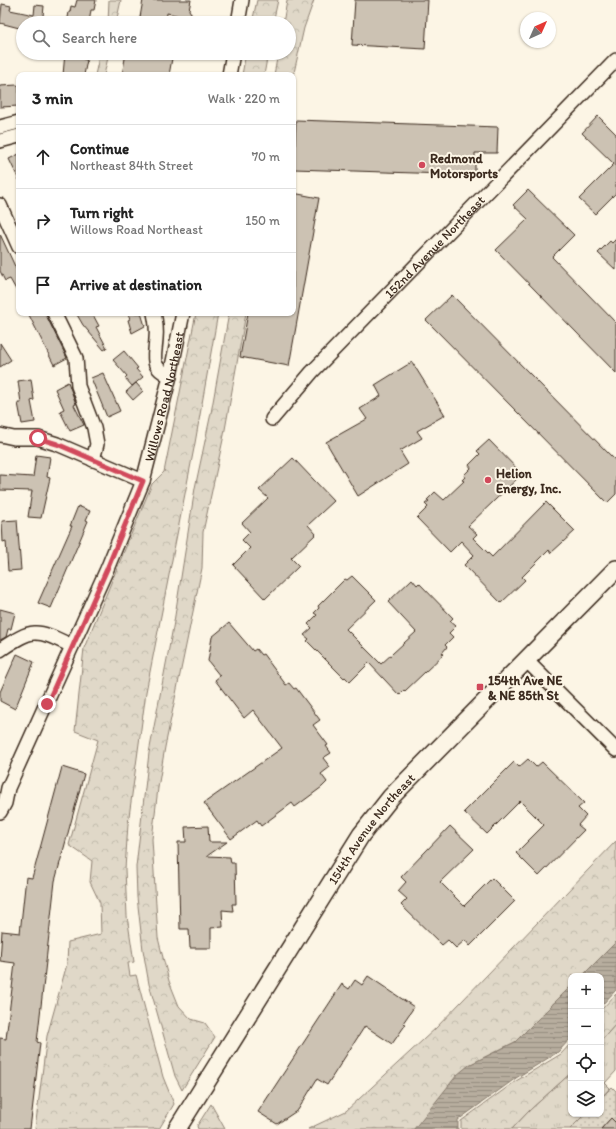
<!DOCTYPE html>
<meta charset="utf-8">
<style>
body{margin:0;font-family:Itim,sans-serif;background:#f2f2f2;color:#222}
.controls{position:absolute;right:12px;bottom:12px;display:grid;overflow:hidden;border-radius:8px;box-shadow:0 1px 3px #0004}
.controls button{width:36px;height:36px;display:grid;place-items:center;padding:0;border:0;border-bottom:1px solid #e0e0e0;background:#fff;color:#222;font:20px sans-serif}
.compass{position:absolute;left:520px;top:12px;width:36px;height:36px;border-radius:50%;background:#fff;box-shadow:0 1px 3px #0004;rotate:45deg}
.stop{position:absolute;width:12px;height:12px;margin:-9px;border:3px solid #d1495b;border-radius:50%;background:#fff}
.stop.end{background:#d1495b;border-color:#fff;box-shadow:0 1px 4px #0008}
.list{margin:0;padding:0;list-style:none}
h2{display:flex;justify-content:space-between;align-items:center;height:52px;margin:0;padding:0 16px;font-size:17px}
h2 small{font-size:13px;font-weight:400;color:#767676}
.list li{display:grid;grid-template-columns:26px 1fr auto;gap:12px;align-items:center;box-sizing:border-box;height:64px;padding:0 16px;border-top:1px solid #e0e0e0}
.list b{display:block;font-size:15px;white-space:nowrap}
.list p{margin:0;font-size:13px;white-space:nowrap;color:#767676}
.list em{font-size:13px;font-style:normal;color:#767676}
.icon{flex:none;width:22px;height:22px;fill:none;stroke:currentColor;stroke-width:2;stroke-linecap:round;stroke-linejoin:round}
.map{position:relative;flex:none;width:616px;height:1129px;overflow:hidden}
.search{position:absolute;background:#fff;box-shadow:0 1px 3px #0004;left:16px;top:16px;width:280px;height:44px;display:flex;align-items:center;gap:10px;box-sizing:border-box;padding:0 14px;border-radius:22px;color:#767676;font-size:15px}
.panel{position:absolute;background:#fff;box-shadow:0 1px 3px #0004;left:16px;top:72px;width:280px;height:244px;border-radius:8px}
.map>svg:first-child{display:block}
.grass{fill:url(#grass-dots);stroke:#8e8173}
.forest{fill:url(#forest-crowns);stroke:#8e8173}
.park{fill:url(#park-tufts);stroke:#8e8173}
.water{fill:url(#water-rules);stroke:#85796b}
.building{fill:#ccc2b3;stroke:#3b2a1e}
.lines{fill:none;stroke-linecap:round;stroke-linejoin:round}
.minor-casing{stroke:#3b2a1e;stroke-width:16}
.major-casing{stroke:#3b2a1e;stroke-width:20}
.minor{stroke:#fcf5e5;stroke-width:13}
.major{stroke:#fcf5e5;stroke-width:17}
.route{stroke:#d1495b;stroke-width:5}
.poi-dot{fill:#d1495b;stroke:#fcf5e5;stroke-width:1.5}
.labels{text-anchor:middle;dominant-baseline:central;stroke-width:4;stroke-linejoin:round;paint-order:stroke}
.poi-label{font-size:13px;font-weight:bold;fill:#3b2a1e;stroke:#fcf5e5;text-anchor:start}
.street-label{font-size:13px;fill:#3b2a1e;stroke:#fcf5e5}
</style>
<div class="map">
<svg width="616" height="1129" viewBox="0 0 616 1129">
<defs>
<pattern id="grass-dots" width="8" height="8" patternUnits="userSpaceOnUse"><rect width="8" height="8" fill="#e0d8c8"/><path d="M2 2h.1M6 6h.1" fill="none" stroke="#c1baab" stroke-width="1.8" stroke-linecap="round"/></pattern>
<pattern id="forest-crowns" width="20" height="18" patternUnits="userSpaceOnUse"><rect width="20" height="18" fill="#e0d8c8"/><path d="M2 6a3 3 0 1 1 6 0M12 15a3 3 0 1 1 6 0" fill="none" stroke="#c1baab"/></pattern>
<pattern id="park-tufts" width="24" height="20" patternUnits="userSpaceOnUse"><rect width="24" height="20" fill="#e0d8c8"/><path d="M3 7l-1-3M5 7V3M7 7l1-3M15 17l-1-3M17 17v-4M19 17l1-3" fill="none" stroke="#c1baab"/></pattern>
<pattern id="water-rules" width="6" height="5" patternUnits="userSpaceOnUse"><rect width="6" height="5" fill="#b7ad9e"/><path d="M0 2.5h6" fill="none" stroke="#968d80"/></pattern>
</defs>
<rect width="100%" height="100%" fill="#fcf5e5"/>
<filter id="ink" filterUnits="userSpaceOnUse"><feTurbulence type="fractalNoise" baseFrequency=".025" numOctaves="2"/><feDisplacementMap in="SourceGraphic" scale="8" xChannelSelector="R" yChannelSelector="G"/><feConvolveMatrix kernelMatrix="1 2 1 2 8 2 1 2 1" color-interpolation-filters="sRGB"/></filter>
<g filter="url(#ink)">
<path class="grass" d="M612 1087 616 1091V1123L611 1118 601 1129H570L585 1114H601V1098Z"/>
<g class="forest">
<path d="M109 0H121L116 23H108Z"/>
<path d="M257 0H278L273 23H252Z"/>
<path d="M289 0H314L304 28 293 77V75H274L278 53H289V23H283L287 1Z"/>
<path d="M100 53H109L104 75H95Z"/>
<path d="M246 53H268L264 75H242Z"/>
<path d="M196 313H218L195 443 146 692 128 824 125 869 127 916 134 962 128 963 130 976 136 975 163 1077 174 1104 159 1129H35L47 1036 67 964 68 942 101 934 100 903 90 882 92 861 69 845 98 740 75 731 84 648 152 484 164 472Z"/>
<path d="M229 313H246L224 435 203 532 202 568 165 747 158 788 152 839 158 938 169 981 179 1006 191 1019 205 1023 215 1037 182 1090 175 1076 149 984 143 950 137 897 136 867 149 753 174 622 195 488 211 413Z"/>
<path d="M616 841V943L582 976H571V987L515 1042 469 1065 416 1129H308L346 1111 436 1028Z"/>
<path d="M616 994V1024L601 1041V1010Z"/>
<path d="M571 1043V1073L530 1110 512 1129H461V1121L516 1081 561 1054Z"/>
<path d="M211 1104 225 1129H198L197 1126Z"/>
</g>
<g class="park">
<path d="M616 1024V1071L605 1083 610 1088 601 1098V1041Z"/>
<path d="M571 1073V1114H585L570 1129H512L530 1110Z"/>
</g>
<g class="water">
<path d="M616 942V990L601 1006V976H582Z"/>
<path d="M571 986V1038L558 1052 516 1078 458 1120V1129H414L457 1075 469 1065 515 1042Z"/>
</g>
<g class="building">
<path d="M77 0H96L94 10H91L89 23H67L69 12H70L71 6 75 7Z"/>
<path d="M143 0H191L189 10 191 13 190 21 181 19 180 16 167 13 166 23H139Z"/>
<path d="M355 0H428L425 49 352 45Z"/>
<path d="M2 4 11 6 10 10 34 15 35 5 44 6 43 16 55 19V23H23V29L0 23Z"/>
<path d="M65 53H84L83 59 87 60 84 75H63Z"/>
<path d="M126 53H173L169 75H122Z"/>
<path d="M17 85 19 86V106L0 107V86Z"/>
<path d="M598 116 616 134V193L595 214 579 199 614 164 582 133Z"/>
<path d="M296 120 498 127 497 153H475V175L294 169Z"/>
<path d="M19 154V180L9 159Z"/>
<path d="M528 190 574 235 552 257 616 323V373L496 250 528 219 513 205Z"/>
<path d="M293 193 319 198 289 366 240 357 248 313H293Z"/>
<path d="M0 234 19 275V295L10 279 5 281 0 271Z"/>
<path d="M616 239V270L598 253 610 241 612 243Z"/>
<path d="M452 295 616 461V494L607 503 426 320Z"/>
<path d="M28 313H45L67 358 54 365Z"/>
<path d="M76 313H92L99 326 96 327 107 348 104 350 83 325Z"/>
<path d="M128 313H141L145 326 132 333 128 320 130 319Z"/>
<path d="M0 343 11 360 0 367Z"/>
<path d="M124 351 138 368 136 369 143 377 132 386 125 378 127 376 113 360Z"/>
<path d="M412 362 445 415 417 431 422 438 400 451 408 464 358 496 326 442 367 419 360 409 381 396 375 385Z"/>
<path d="M103 373 120 411 107 417 91 378Z"/>
<path d="M31 379 34 400 31 401 35 422 22 424 18 403H21L18 381Z"/>
<path d="M68 382 76 404 74 405 84 425 70 431 60 411 64 409 55 389Z"/>
<path d="M136 383 143 391 133 400 126 392Z"/>
<path d="M489 440 522 474 468 526 477 534 473 538 492 557 546 502 575 531 551 553 549 550 522 577 525 580 501 603 464 565 474 555 461 541 450 552 417 518 428 507 425 504 429 501 427 500 435 492 444 500 464 481 462 480 465 477 464 475 471 468 469 465 480 454 477 451Z"/>
<path d="M36 455 50 457 47 477 50 478 41 518 28 517 32 491 0 490V475L33 477Z"/>
<path d="M293 458 334 501 308 525 316 534 291 558 299 566 265 599 233 565 250 548 242 540 250 532 242 523 268 498 259 490Z"/>
<path d="M78 506 90 511 86 520 88 521 51 608 38 603 72 526H70Z"/>
<path d="M17 520 21 570 8 571 6 541 3 542 2 521Z"/>
<path d="M352 576 376 600 346 629 381 664 416 632 388 602 412 579 417 585 419 583 453 618 450 621 456 626 449 633 453 637 445 645 447 647 442 653 444 654 405 691 404 690 399 695 369 663 350 682 345 677 344 678 307 641 309 639 304 635 312 628 308 624 317 615 314 613 319 608 318 606 345 579 347 580Z"/>
<path d="M0 609 15 613 11 629H8L6 637 0 640Z"/>
<path d="M229 623 253 651 256 649 261 655 263 654 286 685 289 683 294 689 296 688 320 720 313 725 328 745 326 746 331 753 323 758 330 767 321 774 327 782 322 787 295 807 292 803 261 826 257 820 231 839 204 803 282 748 253 710 244 718 215 680 220 676 208 661 212 637Z"/>
<path d="M17 654 34 662 15 709 0 701V692Z"/>
<path d="M528 759 536 767 542 762 584 803 578 808 586 816 578 825 584 830 539 876 516 853 544 825 520 801 487 834 464 812 514 762 519 767Z"/>
<path d="M62 767 84 774 55 881 37 1042 40 1043 30 1129H0V1038L6 1039 15 963 0 961 2 931 20 933 26 877 32 878Z"/>
<path d="M208 826 209 842H227L207 856 230 857 231 863H235L236 904H232L233 911 222 910 223 927 211 928V948H190L189 929H180L178 842H186L185 827Z"/>
<path d="M450 826 474 849 440 882 464 906 492 878 515 901 470 946 465 940 456 948 448 940 442 945 401 905 407 899 398 891 406 882 401 877Z"/>
<path d="M368 976 414 1007 403 1023 406 1024 392 1044 365 1026 327 1085 317 1079 298 1110 277 1124 258 1112 342 984 349 989 355 980 362 985Z"/>
<path d="M611 1118 616 1123V1129H601Z"/>
</g>
<g class="lines">
<g class="minor-casing">
<g id="minor">
<path d="M238 23 242 0"/>
<path d="M229 75 233 53"/>
<path d="M0 127 19 122"/>
<path d="M0 141 19 136"/>
<path d="M0 205 19 247"/>
<path d="M54 313 76 358 78 386 94 428 97 444 93 460"/>
<path d="M154 313C156 322 157 330 156 339 155 358 149 366 170 376"/>
<path id="s1" d="M272 419 312 372 616 60"/>
<path d="M0 435 14 438H38L57 444 143 481"/>
<path d="M0 650C34 627 36 629 72 646"/>
<path d="M527 661 616 750"/>
<path id="s2" d="M0 812 5 803 8 788 107 569 143 481 170 376 183 313"/>
</g>
</g>
<g class="major-casing">
<g id="major">
<path id="s3" d="M177 1129 361 835 391 797 616 569"/>
</g>
</g>
<use href="#minor" class="minor"/>
<use href="#major" class="major"/>
</g>
</g>
<g class="lines" filter="url(#ink)">
<path class="route" d="M38 438 57 444 143 481 107 569 47 704"/>
</g>
<g class="poi-dot">
<circle cx="422" cy="165" r="4"/>
<circle cx="488" cy="480" r="4"/>
<rect x="476" y="683" width="8" height="8" rx="2"/>
</g>
<g class="labels">
<g class="poi-label">
<text x="430" y="158">Redmond<tspan x="430" dy="15">Motorsports</tspan></text>
<text x="496" y="473">Helion<tspan x="496" dy="15">Energy, Inc.</tspan></text>
<text x="488" y="680">154th Ave NE<tspan x="488" dy="15">&amp; NE 85th St</tspan></text>
</g>
<g class="street-label">
<text stroke="none"><textPath href="#s1" startOffset="237">152nd Avenue Northeast</textPath></text>
<text stroke="none"><textPath href="#s2" startOffset="448">Willows Road Northeast</textPath></text>
<text stroke="none"><textPath href="#s3" startOffset="358">154th Avenue Northeast</textPath></text>
</g>
</g>
</svg>
<div class="controls">
<button>+</button>
<button>−</button>
<button><svg class="icon" aria-label="locate" viewBox="0 0 24 24"><circle cx="12" cy="12" r="6"/><path d="M12 2v4M12 18v4M2 12h4M18 12h4"/></svg></button>
<button><svg class="icon" aria-label="layers" viewBox="0 0 24 24"><path d="M12 4l9 5-9 5-9-5zM3 14l9 5 9-5"/></svg></button>
</div>
<svg class="compass" viewBox="-18 -18 36 36"><path d="M0-13l5 13h-10z" fill="#e53935"/><path d="M0 13l5-13h-10z" fill="#767676"/></svg>
<div class="stop" style="left:38px;top:438px"></div>
<div class="stop end" style="left:47px;top:704px"></div>
<div class="search"><svg class="icon" aria-label="search" viewBox="0 0 24 24"><circle cx="10" cy="10" r="6"/><path d="M15 15l6 6"/></svg>Search here</div>
<section class="panel">
<h2>3 min<small>Walk · 220 m</small></h2>
<ul class="list">
<li><svg class="icon" aria-label="ahead" viewBox="0 0 24 24"><path d="M12 20V5M6 11l6-6 6 6"/></svg><div><b>Continue</b><p>Northeast 84th Street</p></div><em>70 m</em></li>
<li><svg class="icon" aria-label="right" viewBox="0 0 24 24"><path d="M7 20v-9h11M14 6l5 5-5 5"/></svg><div><b>Turn right</b><p>Willows Road Northeast</p></div><em>150 m</em></li>
<li><svg class="icon" aria-label="arrive" viewBox="0 0 24 24"><path d="M6 21V4h12l-3 4 3 4H6"/></svg><div><b>Arrive at destination</b></div></li>
</ul>
</section>
</div>
